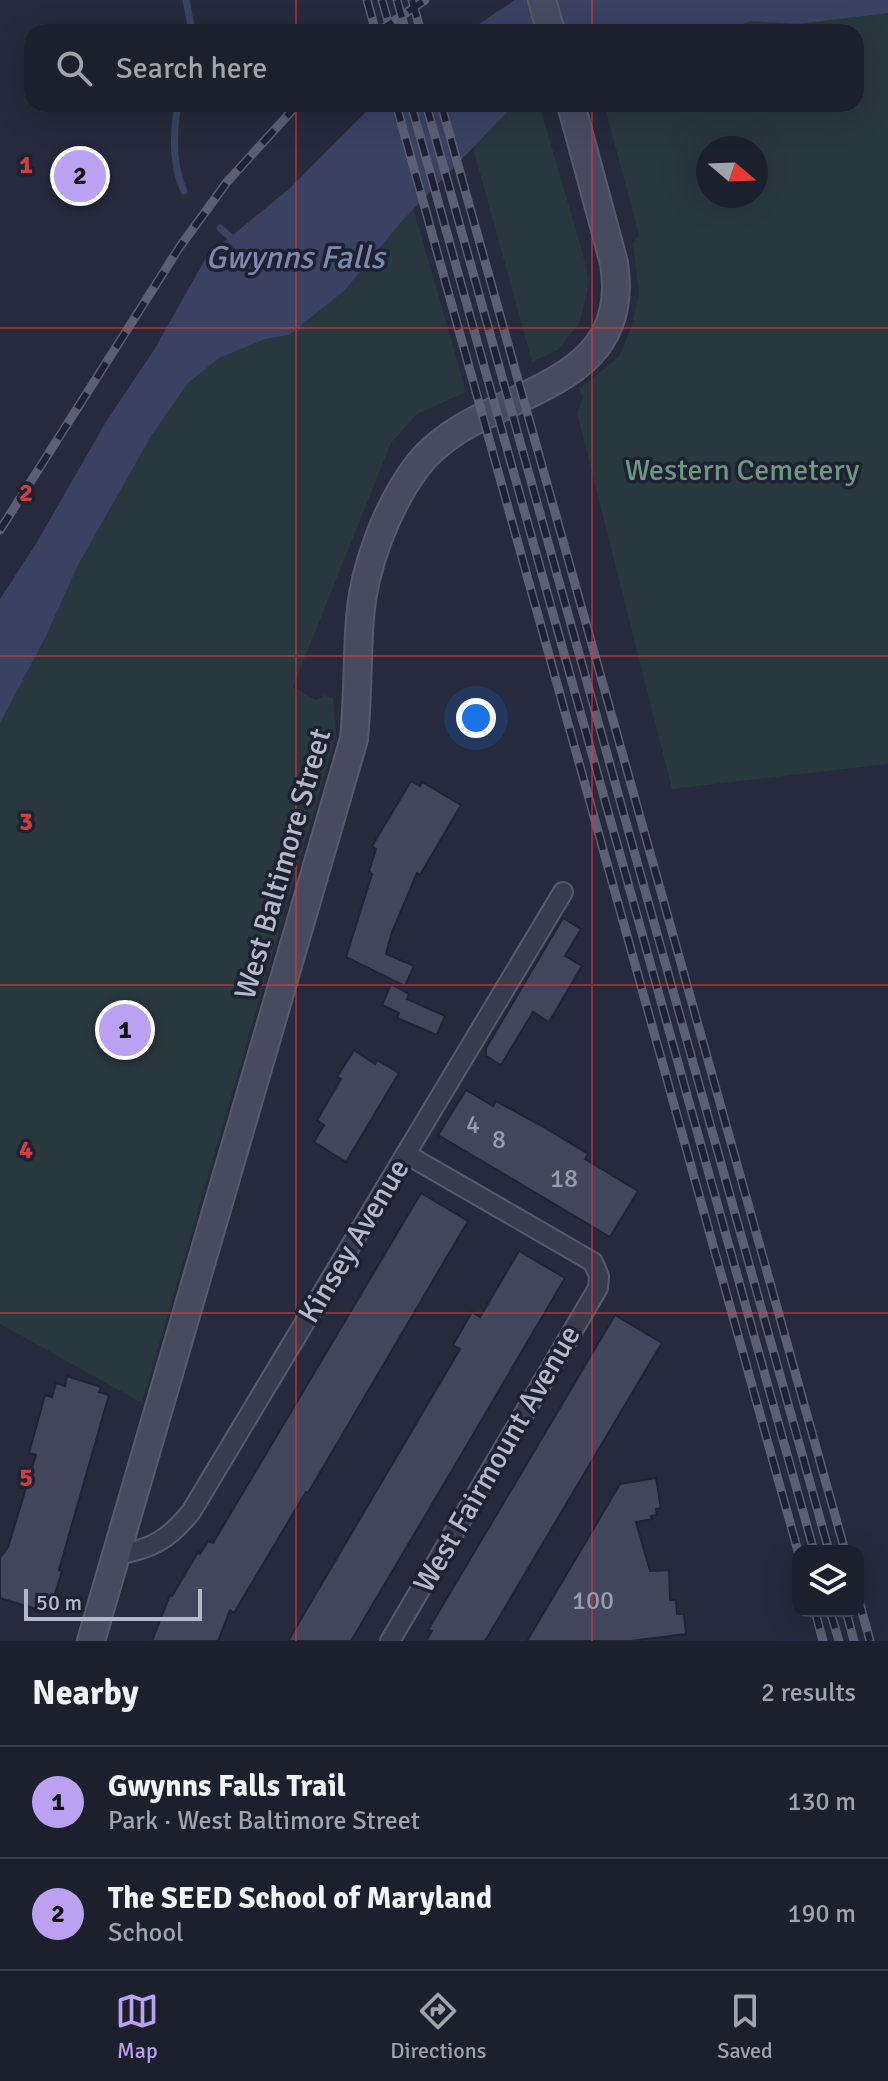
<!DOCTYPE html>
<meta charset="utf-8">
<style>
body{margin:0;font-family:Signika,sans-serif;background:#252835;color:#f1f3f6}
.controls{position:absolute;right:24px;bottom:24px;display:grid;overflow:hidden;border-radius:16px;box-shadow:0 8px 32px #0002}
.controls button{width:72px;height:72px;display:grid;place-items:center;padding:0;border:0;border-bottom:2px solid #3a3e49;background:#1c202d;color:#f1f3f6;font:40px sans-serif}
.compass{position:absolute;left:696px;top:136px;width:72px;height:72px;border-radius:50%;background:#1c202d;box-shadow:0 8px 32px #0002;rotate:109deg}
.scale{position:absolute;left:24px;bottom:20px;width:178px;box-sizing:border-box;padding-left:8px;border:4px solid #b5b8c8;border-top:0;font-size:22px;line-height:28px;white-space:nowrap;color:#b5b8c8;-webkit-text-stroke:6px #1e2132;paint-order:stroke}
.you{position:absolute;left:476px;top:718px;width:28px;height:28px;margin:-20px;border:6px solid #fff;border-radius:50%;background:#1a73e8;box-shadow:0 0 0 12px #1a73e833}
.badge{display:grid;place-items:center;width:52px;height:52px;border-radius:50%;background:#bca0f2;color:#111;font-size:26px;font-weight:700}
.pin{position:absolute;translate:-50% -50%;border:4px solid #fff;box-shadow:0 2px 8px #0006}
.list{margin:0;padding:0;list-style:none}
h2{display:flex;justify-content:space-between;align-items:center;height:104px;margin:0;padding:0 32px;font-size:34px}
h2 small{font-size:26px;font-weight:400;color:#a0a3aa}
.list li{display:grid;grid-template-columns:52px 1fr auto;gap:24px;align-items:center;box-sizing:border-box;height:112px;padding:0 32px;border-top:2px solid #3a3e49}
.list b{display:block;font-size:30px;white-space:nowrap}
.list p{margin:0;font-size:26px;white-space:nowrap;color:#a0a3aa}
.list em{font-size:26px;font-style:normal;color:#a0a3aa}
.icon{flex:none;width:44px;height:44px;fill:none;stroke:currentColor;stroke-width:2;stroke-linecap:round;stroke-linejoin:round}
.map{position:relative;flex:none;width:888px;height:1641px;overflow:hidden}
.search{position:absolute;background:#1c202d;box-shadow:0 8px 32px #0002;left:24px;right:24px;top:24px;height:88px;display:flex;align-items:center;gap:20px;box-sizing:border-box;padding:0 28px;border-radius:24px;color:#a0a3aa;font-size:30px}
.sheet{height:328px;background:#1c202d}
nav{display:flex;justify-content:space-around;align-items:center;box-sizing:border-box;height:112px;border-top:2px solid #3a3e49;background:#1c202d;font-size:22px;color:#a0a3aa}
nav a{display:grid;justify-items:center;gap:4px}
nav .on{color:#bca0f2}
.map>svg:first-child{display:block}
.green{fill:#29373e;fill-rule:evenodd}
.water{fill:#3a4162}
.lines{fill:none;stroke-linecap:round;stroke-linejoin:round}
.stream{stroke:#3a4162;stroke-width:7}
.building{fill:#42465c;stroke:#202334;stroke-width:2}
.street-casing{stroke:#575a6b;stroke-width:22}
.secondary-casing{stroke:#575a6b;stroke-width:30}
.street{stroke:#393c4d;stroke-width:18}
.secondary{stroke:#484b5f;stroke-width:26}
.rail-casing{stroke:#5c5f73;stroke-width:9}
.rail{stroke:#1e2132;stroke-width:6;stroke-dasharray:18;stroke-linecap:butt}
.grid{fill:none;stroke:#d13e40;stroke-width:2;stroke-opacity:0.55}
.labels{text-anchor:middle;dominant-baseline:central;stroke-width:7;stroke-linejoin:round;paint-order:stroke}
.number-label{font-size:26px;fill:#989cad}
.park-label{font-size:30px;fill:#6e9782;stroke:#1e2132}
.street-label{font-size:30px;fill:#b5b8c8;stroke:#1e2132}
.water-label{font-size:32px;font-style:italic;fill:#7f87ad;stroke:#1e2132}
.grid-label{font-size:26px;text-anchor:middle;font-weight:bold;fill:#d13e40;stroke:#1e2132;stroke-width:7;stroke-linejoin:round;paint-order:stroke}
</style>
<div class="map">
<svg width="888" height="1641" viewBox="0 0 888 1641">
<rect width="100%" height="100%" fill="#262a3c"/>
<g class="green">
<path d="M608 0H888V764L672 789 577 413 583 397 579 389 619 357 631 328 639 294 633 243 639 235 604 104H856V32H584ZM708 148H756V196H708Z"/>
<path d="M461 104H539L583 254 589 283 580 322 558 350 532 362Z"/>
<path d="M401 165 466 392 417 414 391 443 293 687 316 700 324 695 333 698 336 736 142 1403 0 1324V654L132 424Z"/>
</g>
<g class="water">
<path d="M515 0H888V13L798 24 751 21 719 32H467Z"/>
<path d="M374 104H515L402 221 345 290 289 335 265 339 219 358 188 383 151 436 77 567 46 636 0 723V599L37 542 107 420 154 350 207 256 289 189Z"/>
</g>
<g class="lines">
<g class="stream">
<path d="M186 0 192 32"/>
<path d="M178 104C173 132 172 165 184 191"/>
<path d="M220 228 236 242"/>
</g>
</g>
<g class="building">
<path d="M411 781 420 786 422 782 461 805 420 875 417 873 392 932 386 954 414 966 405 986 346 957 372 874 369 871 376 849 372 846Z"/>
<path d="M563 918 581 929 565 956 582 966 549 1022 533 1012 501 1065 486 1056V1048Z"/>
<path d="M391 984 409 994 407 999 445 1016 437 1035 397 1018 399 1013 382 1005Z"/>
<path d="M354 1050 375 1064 377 1060 399 1073 346 1162 314 1142 324 1125 317 1120 341 1079 337 1077Z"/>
<path d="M466 1090 493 1106 496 1101 542 1126 588 1154 585 1159 638 1191 610 1237 438 1135Z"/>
<path d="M421 1193 468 1221 308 1493 306 1492 234 1613 230 1610 218 1641H152L170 1595 172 1596 198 1552 200 1554 208 1541 213 1543Z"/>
<path d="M519 1251 565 1278 454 1467 351 1641H288L460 1349 453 1345 472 1312 480 1317Z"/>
<path d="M615 1315 662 1343 654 1356 485 1641H426L432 1631 428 1630Z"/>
<path d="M67 1376 101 1387 99 1392 109 1395 59 1570 62 1571 50 1610 37 1606 36 1609 0 1598V1558L8 1547 36 1455 29 1453 45 1395 52 1397 56 1383 65 1386Z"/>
<path d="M656 1478 661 1508 656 1509 657 1515 651 1516 652 1519 636 1522 650 1571 669 1570 670 1600H676L677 1614H684L686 1634 631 1641H527L620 1484Z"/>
</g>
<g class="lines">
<g class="street-casing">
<g id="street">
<path d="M116 1555C152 1549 168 1540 191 1512L563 892"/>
<path d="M390 1641 598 1288 599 1276 593 1262 406 1154"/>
</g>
</g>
<g class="secondary-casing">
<g id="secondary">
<path d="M542 0 551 32"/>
<path d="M91 1641 354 739C358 698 357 658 360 617 364 568 386 509 415 469 475 385 635 401 614 263L571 104"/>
</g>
</g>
<use href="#street" class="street"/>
<use href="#secondary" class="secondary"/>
<g class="rail-casing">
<g id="rail">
<path d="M367 0 376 32"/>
<path d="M382 0 391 32"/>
<path d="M397 0 406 32"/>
<path d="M412 0 421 32"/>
<path d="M378 32 425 0"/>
<path d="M396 104 798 1551"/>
<path d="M411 104 814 1551"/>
<path d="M426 104 829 1551"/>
<path d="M441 104 845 1551"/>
<path d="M0 530 179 248 227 182 298 104"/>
<path d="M858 1597 870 1641"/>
<path d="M815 1611 823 1641"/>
<path d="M830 1611 839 1641"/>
<path d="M846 1611 854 1641"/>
</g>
</g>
<use href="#rail" class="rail"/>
</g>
<path class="grid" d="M296 0V32M592 0V32M296 104V1641M592 104V1641M0 328H888M0 656H888M0 985H888M0 1313H888"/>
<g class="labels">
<g class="number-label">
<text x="473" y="1125">4</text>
<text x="499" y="1140">8</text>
<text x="564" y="1179">18</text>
<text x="593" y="1601">100</text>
</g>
<g class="park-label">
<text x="742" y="470">Western Cemetery</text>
</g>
<g class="street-label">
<text transform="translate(283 864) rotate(-74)">West Baltimore Street</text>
<text transform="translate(354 1241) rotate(-59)">Kinsey Avenue</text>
<text transform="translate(497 1459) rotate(-60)">West Fairmount Avenue</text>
</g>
<g class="water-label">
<text x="295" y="257">Gwynns Falls</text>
</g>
</g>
<g class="grid-label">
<text x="26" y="173">1</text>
<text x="26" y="501">2</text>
<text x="26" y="830">3</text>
<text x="26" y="1158">4</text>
<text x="26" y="1486">5</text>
</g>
</svg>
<div class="controls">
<button><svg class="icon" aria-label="layers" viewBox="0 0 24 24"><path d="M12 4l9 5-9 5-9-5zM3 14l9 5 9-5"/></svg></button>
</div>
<svg class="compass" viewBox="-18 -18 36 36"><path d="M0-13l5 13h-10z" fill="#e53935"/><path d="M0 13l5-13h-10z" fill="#a0a3aa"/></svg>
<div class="scale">50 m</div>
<div class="you"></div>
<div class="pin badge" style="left:125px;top:1030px">1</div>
<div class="pin badge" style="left:80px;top:176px">2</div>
<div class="search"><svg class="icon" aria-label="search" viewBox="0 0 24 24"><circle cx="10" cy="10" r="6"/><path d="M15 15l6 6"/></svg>Search here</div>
</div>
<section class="sheet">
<h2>Nearby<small>2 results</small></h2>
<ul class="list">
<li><span class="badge">1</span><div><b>Gwynns Falls Trail</b><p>Park · West Baltimore Street</p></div><em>130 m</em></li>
<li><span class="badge">2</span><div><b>The SEED School of Maryland</b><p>School</p></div><em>190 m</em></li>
</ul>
</section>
<nav>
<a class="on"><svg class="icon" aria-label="map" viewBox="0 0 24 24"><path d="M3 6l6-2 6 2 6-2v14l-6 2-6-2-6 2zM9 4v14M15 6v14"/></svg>Map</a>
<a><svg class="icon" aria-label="directions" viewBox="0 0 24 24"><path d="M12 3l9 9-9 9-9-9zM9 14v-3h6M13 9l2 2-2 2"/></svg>Directions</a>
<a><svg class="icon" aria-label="saved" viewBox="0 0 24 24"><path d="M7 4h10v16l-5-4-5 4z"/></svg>Saved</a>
</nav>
